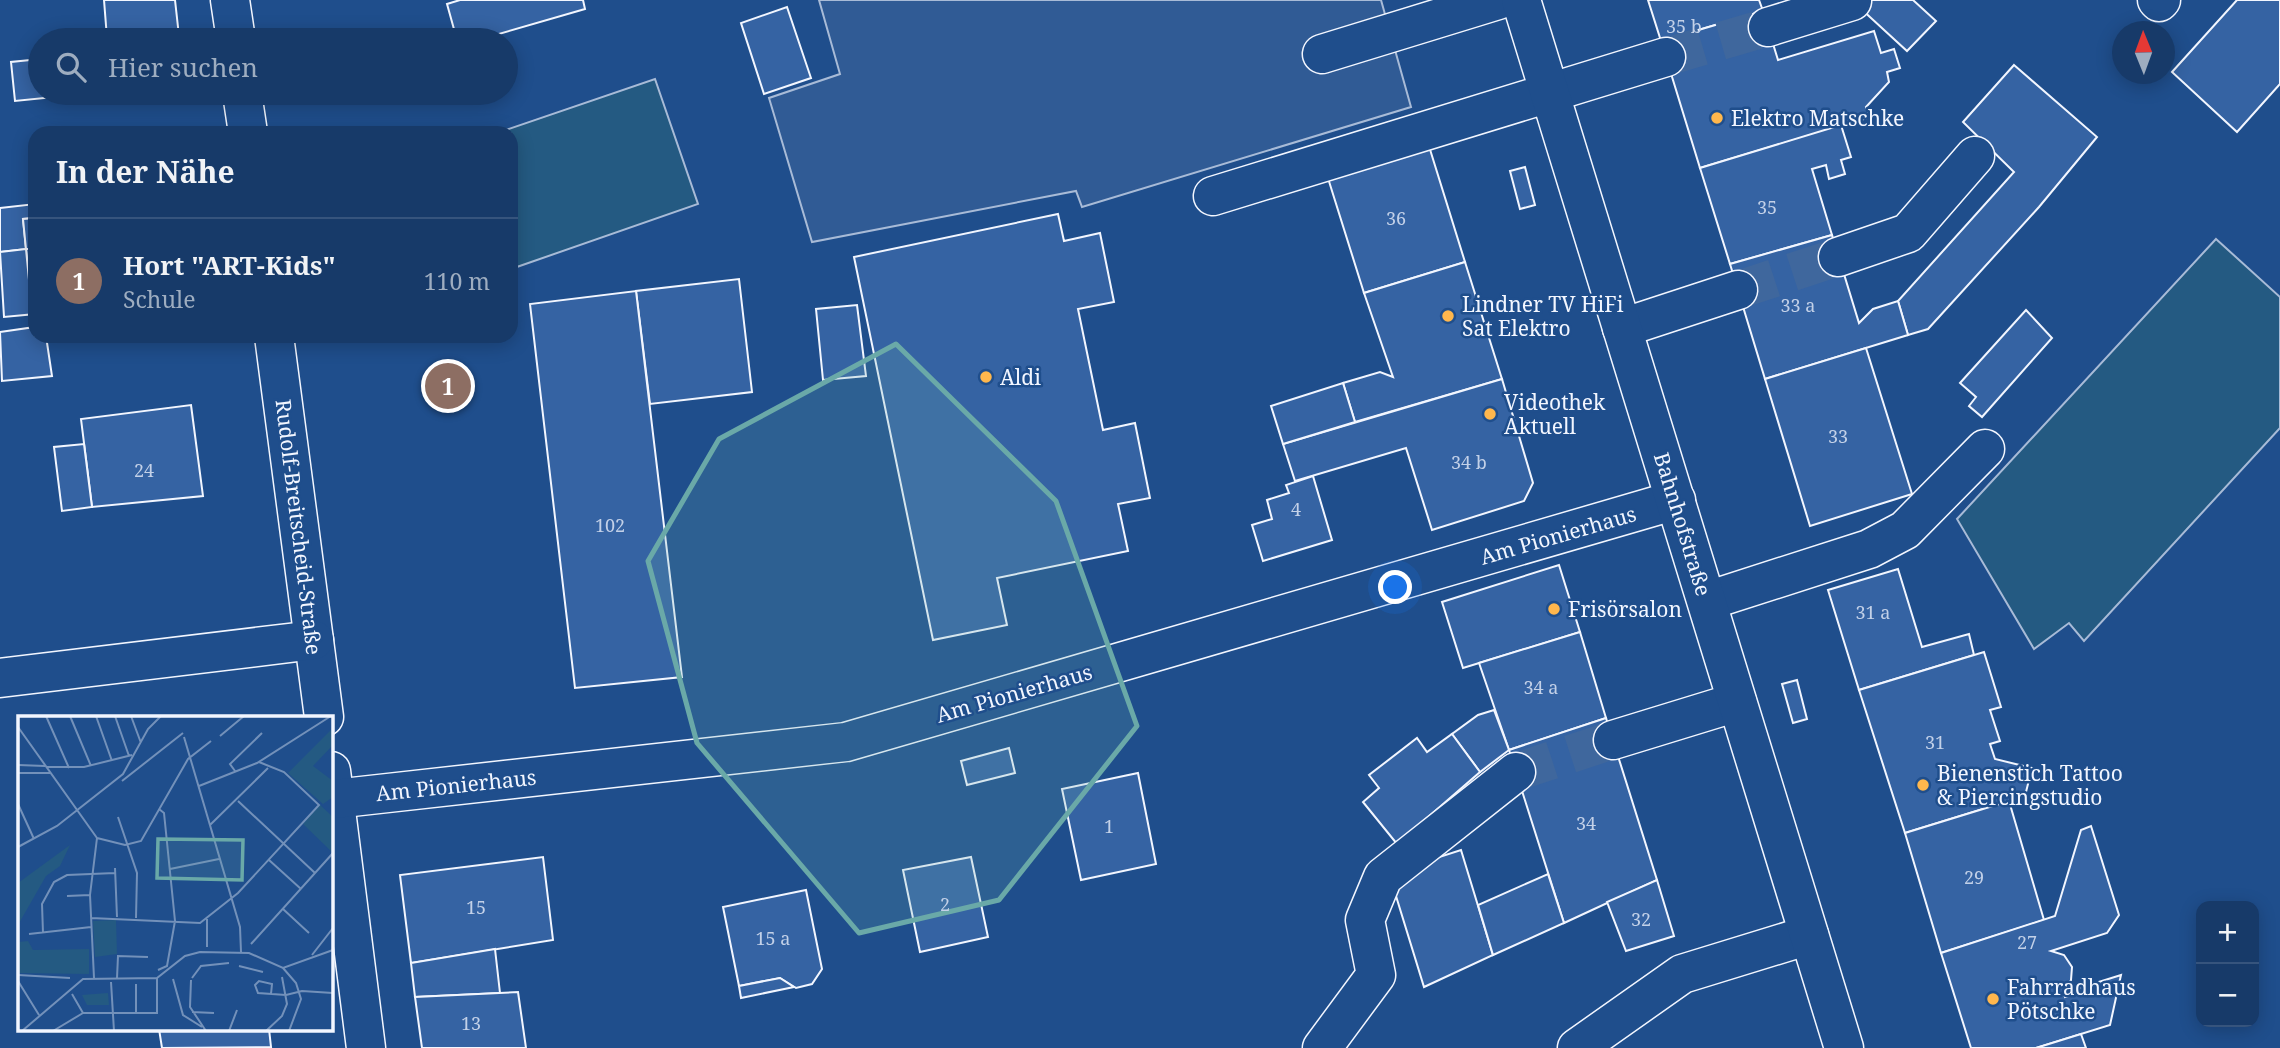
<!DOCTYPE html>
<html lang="de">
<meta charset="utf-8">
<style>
body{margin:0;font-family:"Noto Serif",serif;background:#244571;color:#f1f3f6}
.controls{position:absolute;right:21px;bottom:21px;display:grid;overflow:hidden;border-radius:14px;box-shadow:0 4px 18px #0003}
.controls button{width:63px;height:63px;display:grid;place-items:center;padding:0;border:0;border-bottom:2px solid #36547d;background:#173a69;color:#f1f3f6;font:35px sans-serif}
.compass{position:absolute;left:2112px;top:21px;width:63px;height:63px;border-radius:50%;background:#173a69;box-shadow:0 4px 18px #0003;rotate:359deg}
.you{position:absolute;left:1396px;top:588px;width:24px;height:24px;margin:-18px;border:5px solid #fff;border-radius:50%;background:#1a73e8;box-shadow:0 0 0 10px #1a73e833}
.badge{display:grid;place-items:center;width:46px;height:46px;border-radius:50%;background:#e69b98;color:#fff;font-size:23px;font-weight:700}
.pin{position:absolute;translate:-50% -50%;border:4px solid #fff;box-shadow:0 2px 7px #0006}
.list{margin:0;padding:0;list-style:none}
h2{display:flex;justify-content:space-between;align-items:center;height:91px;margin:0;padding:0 28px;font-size:30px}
h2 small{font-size:23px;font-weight:400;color:#9eadc0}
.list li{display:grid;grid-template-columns:46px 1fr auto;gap:21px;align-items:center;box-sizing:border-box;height:126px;padding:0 28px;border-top:2px solid #36547d}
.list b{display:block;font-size:26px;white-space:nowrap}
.list p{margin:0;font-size:23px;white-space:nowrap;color:#9eadc0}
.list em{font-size:23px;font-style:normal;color:#9eadc0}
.icon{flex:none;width:38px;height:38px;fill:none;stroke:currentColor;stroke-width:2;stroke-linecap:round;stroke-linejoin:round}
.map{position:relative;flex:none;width:2280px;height:1048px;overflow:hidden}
.search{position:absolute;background:#173a69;box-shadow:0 4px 18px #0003;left:28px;top:28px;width:490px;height:77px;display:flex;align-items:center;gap:18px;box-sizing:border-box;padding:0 24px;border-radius:38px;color:#9eadc0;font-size:26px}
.panel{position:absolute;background:#173a69;box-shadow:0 4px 18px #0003;left:28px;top:126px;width:490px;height:217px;border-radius:21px}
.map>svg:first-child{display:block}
.green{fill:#245a82;stroke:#a8bbd7;stroke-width:2}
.parking{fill:#305b95;stroke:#a8bbd7;stroke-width:2}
.building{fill:#3563a3;stroke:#f2f6ff;stroke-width:2}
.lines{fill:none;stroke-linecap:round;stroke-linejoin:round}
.minor-tunnel{stroke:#3f679d;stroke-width:38;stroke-dasharray:38 19;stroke-linecap:butt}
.minor-casing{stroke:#f2f6ff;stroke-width:41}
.major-casing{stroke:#f2f6ff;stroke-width:41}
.minor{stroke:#1f4e8c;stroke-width:38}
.major{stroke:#1f4e8c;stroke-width:38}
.marked{fill:#6aa9a8;fill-opacity:0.2;stroke:#6aa9a8;stroke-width:5;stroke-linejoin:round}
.poi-dot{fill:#ffb74d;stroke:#1f4e8c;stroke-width:2.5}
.labels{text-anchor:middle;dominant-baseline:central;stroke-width:5;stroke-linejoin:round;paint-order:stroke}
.number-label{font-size:18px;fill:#c3d1e8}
.poi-label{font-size:21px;fill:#f2f6ff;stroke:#1f4e8c;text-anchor:start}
.street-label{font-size:21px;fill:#f2f6ff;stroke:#1f4e8c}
.inset-road{fill:none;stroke:#7391ba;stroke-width:2}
.view{fill:#6aa9a8;fill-opacity:0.15;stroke:#6aa9a8;stroke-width:3.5}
.inset-edge{fill:none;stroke:#f2f6ff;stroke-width:3.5}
</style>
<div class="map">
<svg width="2280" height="1048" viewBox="0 0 2280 1048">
<rect width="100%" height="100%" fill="#1f4e8c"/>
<g class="green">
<path d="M655 79 698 204 511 269V133H497Z"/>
<path d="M2216 239 2280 297V428L2084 641 2069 623 2034 649 1957 519Z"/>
</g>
<path class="parking" d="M819 0H1381L1411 107 1082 207 1076 191 812 242 769 98 840 74Z"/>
<g class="building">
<path d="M104 0H175L179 36 136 40H128L127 36 107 38Z"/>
<path d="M460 0H583L585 9 478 40H457L447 4Z"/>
<path d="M1648 0H1759L1763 11 1661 41Z"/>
<path d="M1866 0H1913L1936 21 1907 51 1859 7Z"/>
<path d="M2237 0H2280V84L2237 132 2172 72Z"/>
<path d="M787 7 811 78 764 94 741 23Z"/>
<path d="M1763 11 1778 60 1874 31 1881 53 1894 49 1900 68 1887 72 1889 82 1866 107 1871 117 1700 168 1661 41Z"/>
<path d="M40 59V93L84 94 15 101 11 62Z"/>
<path d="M2014 65 2097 137 2039 207 1928 329 1908 335 1898 301 2014 172 1963 122Z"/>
<path d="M1841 125 1851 157 1841 160 1845 174 1829 179 1826 165 1812 169 1832 235 1730 264 1700 168Z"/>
<path d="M1428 143 1465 262 1364 293 1327 175Z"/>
<path d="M1525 167 1535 205 1520 209 1510 171Z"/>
<path d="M35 204V218L23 219 26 249 0 252V208Z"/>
<path d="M1058 214 1064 241 1100 233 1114 302 1078 309 1103 430 1135 423 1150 498 1118 504 1128 551 997 578 1007 625 933 640 854 257Z"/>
<path d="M35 218V249H26L23 219Z"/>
<path d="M1832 235 1859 323 1873 309 1898 301 1908 335 1765 379 1730 264Z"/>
<path d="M26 249H35V280H29Z"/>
<path d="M26 249 29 280H35V314L4 317 0 252Z"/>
<path d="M1465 262 1502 379 1355 422 1343 383 1380 372 1393 377 1364 293Z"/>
<path d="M739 279 752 392 650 404 636 291Z"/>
<path d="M636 291 682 677 575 688 530 304Z"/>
<path d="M857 305 866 376 823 380 816 309Z"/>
<path d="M2026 310 2052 338 1982 417 1969 406 1976 397 1960 383Z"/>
<path d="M35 327V336H46L52 376 2 381 0 332Z"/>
<path d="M1866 348 1912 494 1810 526 1765 379Z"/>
<path d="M1502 379 1533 483 1524 501 1432 530 1406 448 1295 481 1283 444Z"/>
<path d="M1343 383 1355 422 1283 444 1271 406Z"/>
<path d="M191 405 203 496 92 507 81 419Z"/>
<path d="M84 444 92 507 62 511 54 447Z"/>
<path d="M1313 476 1332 540 1263 561 1252 525 1272 519 1267 500 1289 493 1286 485Z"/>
<path d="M1559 565 1580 632 1463 668 1442 602Z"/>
<path d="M1898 569 1922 647 1969 634 1974 655 1859 690 1828 590Z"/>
<path d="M1580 632 1606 718 1509 750 1479 663Z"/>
<path d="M1984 652 2001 707 1990 710 2000 741 1990 744 1995 759 2032 768 2025 796 1905 833 1859 690Z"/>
<path d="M1797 680 1807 719 1793 723 1782 684Z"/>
<path d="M1494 710 1509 750 1480 772 1452 734 1478 715Z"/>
<path d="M1606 718 1657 880 1564 923 1509 750Z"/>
<path d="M1452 734 1480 772 1397 844 1363 802 1379 788 1369 775 1417 738 1427 752Z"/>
<path d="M1009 748 1015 773 967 785 961 761Z"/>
<path d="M1138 773 1156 864 1081 880 1062 789Z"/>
<path d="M2009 801 2044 920 1941 953 1905 833Z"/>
<path d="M2091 826 2119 915 2107 933 2051 951 2064 955 2072 967 2071 980 2063 990 2065 997 2073 995 2076 989 2121 975 2110 1025 2036 1048H1971L1941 953 2055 916 2081 830Z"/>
<path d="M1461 850 1493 955 1424 987 1392 883 1405 868Z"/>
<path d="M543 857 553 940 411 963 400 875Z"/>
<path d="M971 857 988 937 920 952 903 870Z"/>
<path d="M1548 874 1564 923 1493 955 1478 905Z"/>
<path d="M1657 880 1674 936 1626 951 1607 902Z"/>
<path d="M806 890 822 969 812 984 796 988 780 978 739 986 723 907Z"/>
<path d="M495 949 500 993 415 997 411 963Z"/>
<path d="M780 978 794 987 741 998 739 986Z"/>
<path d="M518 992 526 1048H422L415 997Z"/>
<path d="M159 1029H269L271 1047 162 1048Z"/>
<path d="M2081 1034 2086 1048H2036Z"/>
</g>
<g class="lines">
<g class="minor-tunnel">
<path d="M1666 57 1768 27"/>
<path d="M1738 290 1838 257"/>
<path d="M1516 772 1613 740"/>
</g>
<g class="minor-casing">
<g id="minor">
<path d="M230 0 236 40"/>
<path d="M2157 0 2159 2 2161 0"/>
<path d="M1768 27 1852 1"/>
<path d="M1322 54 1498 0"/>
<path d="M242 93 248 133"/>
<path d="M1213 196 1666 57"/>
<path d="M1838 257 1908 233 1975 156"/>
<path d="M1622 328 1738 290"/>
<path d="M274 336 324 717"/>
<path d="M1707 601 1869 549 1905 530 1985 449"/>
<path d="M0 678 314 640"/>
<path d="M1613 740 1737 702"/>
<path d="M331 771 366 1048"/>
<path d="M334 799 846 742 1676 500"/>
<path d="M1322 1048 1376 975 1365 920 1383 877 1516 772"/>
<path d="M1577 1048 1682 974 1809 935"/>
</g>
</g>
<g class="major-casing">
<path id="major" d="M1521 0 1844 1048"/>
</g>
<use href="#minor" class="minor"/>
<use href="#major" class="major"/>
</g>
<path class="marked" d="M896 344 1056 501 1137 726 999 900 859 933 697 743 648 561 719 439Z"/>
<g class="poi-dot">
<circle cx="1717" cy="118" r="7"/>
<circle cx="1448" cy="316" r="7"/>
<circle cx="986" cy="377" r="7"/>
<circle cx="1490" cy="414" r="7"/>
<circle cx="1554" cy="609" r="7"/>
<circle cx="1923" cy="785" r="7"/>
<circle cx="1993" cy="999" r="7"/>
</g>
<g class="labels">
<g class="number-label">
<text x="1684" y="26">35 b</text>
<text x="1767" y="207">35</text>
<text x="1396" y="218">36</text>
<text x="1798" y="305">33 a</text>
<text x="1838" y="436">33</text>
<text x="1469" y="462">34 b</text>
<text x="144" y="470">24</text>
<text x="1296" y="509">4</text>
<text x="610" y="525">102</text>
<text x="1873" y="612">31 a</text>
<text x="1541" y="687">34 a</text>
<text x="1935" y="742">31</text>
<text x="1586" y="823">34</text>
<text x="1109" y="826">1</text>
<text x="1974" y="877">29</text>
<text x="945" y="904">2</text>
<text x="476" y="907">15</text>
<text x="1641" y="919">32</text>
<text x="773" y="938">15 a</text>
<text x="2027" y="942">27</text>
<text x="471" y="1023">13</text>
</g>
<g class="poi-label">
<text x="1731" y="118">Elektro Matschke</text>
<text x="1462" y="304">Lindner TV HiFi<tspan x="1462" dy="24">Sat Elektro</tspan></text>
<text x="1000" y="377">Aldi</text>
<text x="1504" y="402">Videothek<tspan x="1504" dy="24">Aktuell</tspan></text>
<text x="1568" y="609">Frisörsalon</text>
<text x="1937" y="773">Bienenstich Tattoo<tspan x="1937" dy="24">&amp; Piercingstudio</tspan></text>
<text x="2007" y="987">Fahrradhaus<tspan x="2007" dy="24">Pötschke</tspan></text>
</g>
<g class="street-label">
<text transform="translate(1683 524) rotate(73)">Bahnhofstraße</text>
<text transform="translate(299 527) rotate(83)">Rudolf-Breitscheid-Straße</text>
<text transform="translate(1558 535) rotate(-16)">Am Pionierhaus</text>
<text transform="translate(1014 693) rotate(-16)">Am Pionierhaus</text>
<text transform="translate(456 785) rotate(-6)">Am Pionierhaus</text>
</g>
</g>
<g transform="translate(18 716)">
<rect width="315" height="315" fill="#1f4e8c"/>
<path d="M315 12V29L295 50 315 65V81L305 88 270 57ZM302 89 315 101V137L285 108ZM52 129 42 150 28 160 0 209V167ZM98 204 99 238 77 241 75 205ZM10 225 15 234 71 233V258L0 257V226ZM90 277 91 289H69L64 279Z" fill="#245a82"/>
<path class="inset-road" d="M28 0 51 52M52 0 73 50M78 0 94 45M97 0 111 40M113 0 123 27M0 11 79 122M202 20 226 0M166 21 222 211 223 236M0 49 27 50M29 51H66L114 39M217 55 212 48 244 17M0 57H32M104 65 165 17M181 70 239 47 313 0M220 85 297 157M0 88 16 123M100 101 119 157 118 202M192 109 250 52M79 122 107 129 123 125 170 43 193 25M0 131 39 110 105 58 130 13 143 0M251 144 283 173M97 152 99 201M152 153 201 143M49 180 72 179M265 193 291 217M73 202 182 207 220 177 301 89 266 56 241 46M25 217 24 188 36 166 49 159 97 157M11 218 73 211M233 228 315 137M189 231V203M294 239 315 212M221 250 245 256M265 252 278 267 283 283 271 315M140 254 149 250 157 205 146 97 141 93M0 259 52 262M76 262 72 179 79 122M99 262 100 240 130 241M174 262 183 250 211 247M155 263 165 299 184 311M173 264 172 291 188 315M0 265 21 299M93 266 96 315M54 278 65 297H139V262M253 278 254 268 241 265 237 269 240 277 268 279 284 275 315 277M174 296 196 297M118 297V268M4 315 65 263 139 262 167 240 182 236 231 237 265 252 315 234M35 315 65 297M211 315 219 294M248 315 264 300 269 288 264 261"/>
<path class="view" d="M140 123 225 124 224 164 139 162Z"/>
<rect width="315" height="315" class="inset-edge"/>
</g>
</svg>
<div class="controls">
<button>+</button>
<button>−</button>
</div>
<svg class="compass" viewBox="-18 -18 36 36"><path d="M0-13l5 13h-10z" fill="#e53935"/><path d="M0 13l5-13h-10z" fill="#9eadc0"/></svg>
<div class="you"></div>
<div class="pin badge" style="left:448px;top:386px;background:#8d6e63">1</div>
<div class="search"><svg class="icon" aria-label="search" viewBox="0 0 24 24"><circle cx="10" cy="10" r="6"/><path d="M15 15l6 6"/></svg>Hier suchen</div>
<section class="panel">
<h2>In der Nähe<small></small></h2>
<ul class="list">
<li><span class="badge" style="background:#8d6e63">1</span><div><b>Hort &quot;ART-Kids&quot;</b><p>Schule</p></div><em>110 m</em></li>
</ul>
</section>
</div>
